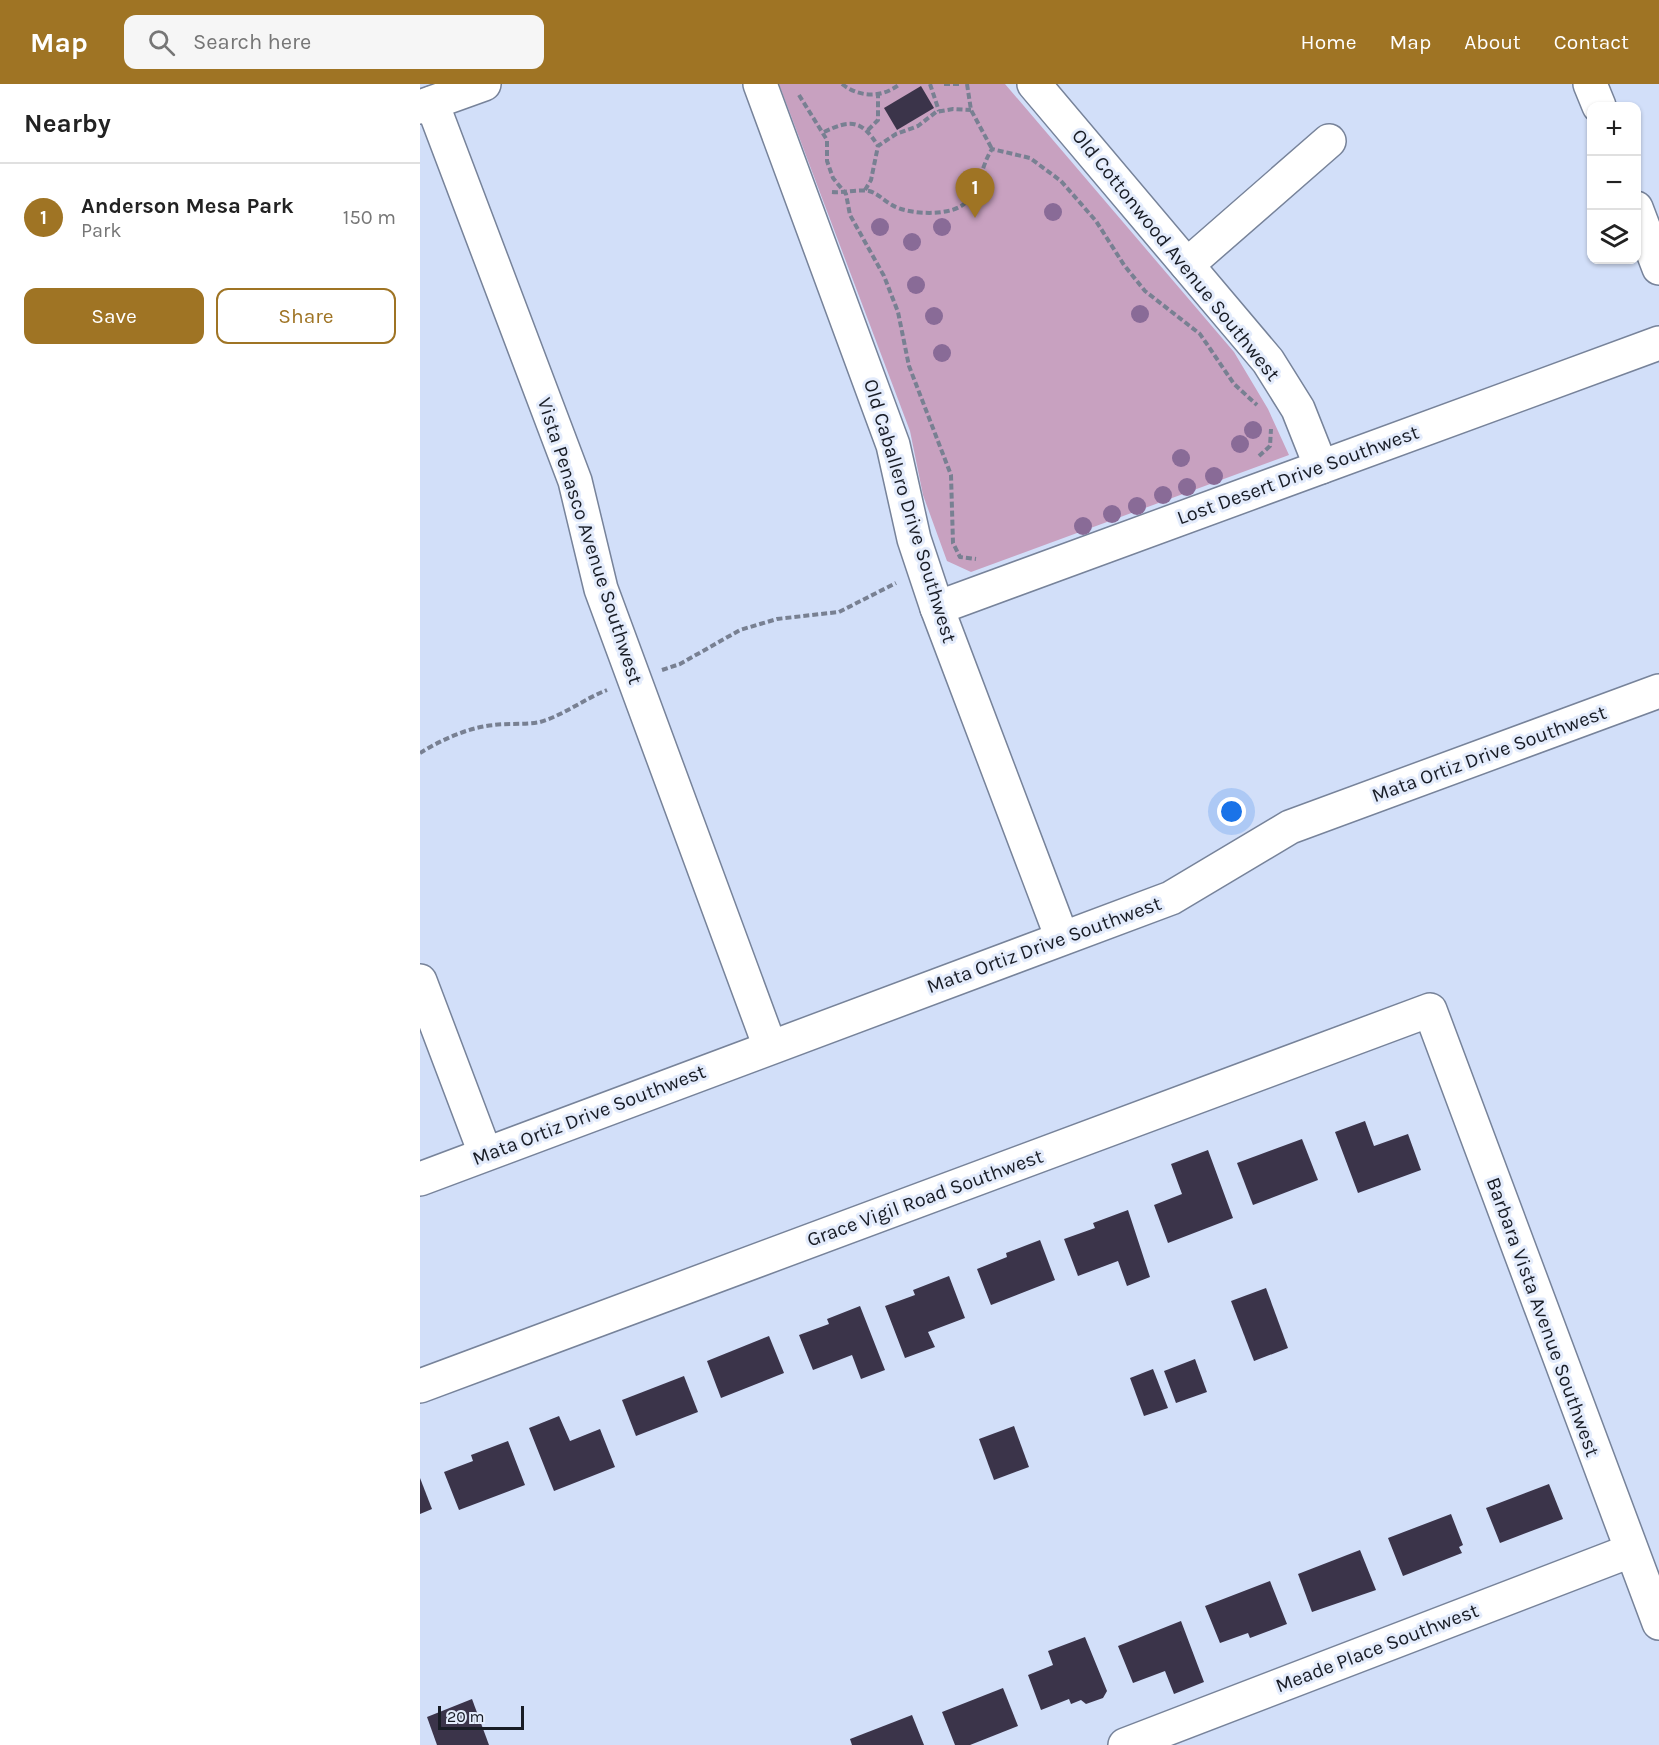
<!DOCTYPE html>
<meta charset="utf-8">
<style>
body{margin:0;font-family:Karla,sans-serif;background:#f6f6f6;color:#222}
.controls{position:absolute;right:18px;top:18px;display:grid;overflow:hidden;border-radius:12px;box-shadow:0 2px 4px #0004}
.controls button{width:54px;height:54px;display:grid;place-items:center;padding:0;border:0;border-bottom:2px solid #e0e0e0;background:#fff;color:#222;font:30px sans-serif}
.scale{position:absolute;left:18px;bottom:15px;width:86px;box-sizing:border-box;padding-left:6px;border:3px solid #181c25;border-top:0;font-size:16px;line-height:21px;white-space:nowrap;color:#181c25;-webkit-text-stroke:4px #e4ecfc;paint-order:stroke}
.you{position:absolute;left:812px;top:728px;width:21px;height:21px;margin:-15px;border:4px solid #fff;border-radius:50%;background:#1a73e8;box-shadow:0 0 0 9px #1a73e833}
.badge{display:grid;place-items:center;width:39px;height:39px;border-radius:50%;background:#9f7424;color:#fff;font-size:20px;font-weight:700}
.pin{position:absolute;translate:-50% -50px;filter:drop-shadow(0 2px 3px #0008)}
.pin::after{content:'';position:absolute;top:32px;width:21px;height:18px;background:inherit;clip-path:polygon(0 0,100% 0,50% 100%)}
.list{margin:0;padding:0;list-style:none}
h2{display:flex;justify-content:space-between;align-items:center;height:78px;margin:0;padding:0 24px;font-size:26px}
h2 small{font-size:20px;font-weight:400;color:#767676}
.list li{display:grid;grid-template-columns:39px 1fr auto;gap:18px;align-items:center;box-sizing:border-box;height:108px;padding:0 24px;border-top:2px solid #e0e0e0}
.list b{display:block;font-size:22px;white-space:nowrap}
.list p{margin:0;font-size:20px;white-space:nowrap;color:#767676}
.list em{font-size:20px;font-style:normal;color:#767676}
.actions{display:flex;gap:12px;padding:18px 24px}
.actions a{flex:1;padding:14px 0;border:2px solid #9f7424;border-radius:12px;text-align:center;font-size:21px;color:#9f7424}
.actions .main{background:#9f7424;color:#fff}
.icon{flex:none;width:33px;height:33px;fill:none;stroke:currentColor;stroke-width:2;stroke-linecap:round;stroke-linejoin:round}
.map{position:relative;flex:none;width:1239px;height:1661px;overflow:hidden}
header{display:flex;align-items:center;gap:36px;box-sizing:border-box;height:84px;padding:0 30px;background:#9f7424;color:#fff}
header strong{font-size:28px}
nav{display:flex;gap:33px;margin-inline-start:auto;font-size:21px}
.search{width:420px;height:54px;background:#f6f6f6;display:flex;align-items:center;gap:15px;box-sizing:border-box;padding:0 21px;border-radius:12px;color:#767676;font-size:22px}
main{display:flex}
aside{flex:1;background:#fff}
.map>svg:first-child{display:block}
.green{fill:#c8a1c0}
.building{fill:#3b344a}
.lines{fill:none;stroke-linecap:round;stroke-linejoin:round}
.minor-casing{stroke:#77839a;stroke-width:36}
.path{stroke:#788092;stroke-width:4;stroke-dasharray:6 3;stroke-linecap:butt}
.minor{stroke:#fff;stroke-width:33}
.tree{fill:#896b97}
.labels{text-anchor:middle;dominant-baseline:central;stroke-width:6;stroke-linejoin:round;paint-order:stroke}
.street-label{font-size:20px;fill:#181c25;stroke:#e4ecfc}
</style>
<header>
<strong>Map</strong>
<div class="search"><svg class="icon" aria-label="search" viewBox="0 0 24 24"><circle cx="10" cy="10" r="6"/><path d="M15 15l6 6"/></svg>Search here</div>
<nav><a>Home</a><a>Map</a><a>About</a><a>Contact</a></nav>
</header>
<main>
<aside>
<h2>Nearby<small></small></h2>
<ul class="list">
<li><span class="badge">1</span><div><b>Anderson Mesa Park</b><p>Park</p></div><em>150 m</em></li>
</ul>
<div class="actions"><a class="main">Save</a><a>Share</a></div>
</aside>
<div class="map">
<svg width="1239" height="1661" viewBox="0 0 1239 1661">
<rect width="100%" height="100%" fill="#d2dff9"/>
<path class="green" d="M359 0H585L814 268 848 325 869 371 551 488 527 477 503 411 490 347Z"/>
<g class="building">
<path d="M501 2 514 24 477 46 464 24Z"/>
<path d="M945 1037 954 1062 988 1050 1001 1086 938 1109 915 1048Z"/>
<path d="M882 1055 898 1096 833 1121 817 1079Z"/>
<path d="M788 1066 813 1134 748 1159 734 1121 762 1110 751 1080Z"/>
<path d="M708 1126 730 1193 707 1202 698 1177 658 1192 644 1155 675 1144 673 1139Z"/>
<path d="M620 1156 635 1196 571 1221 557 1185 587 1173 586 1169Z"/>
<path d="M529 1192 545 1234 508 1248 515 1263 485 1274 465 1222 495 1211 493 1206Z"/>
<path d="M846 1204 868 1264 834 1277 811 1217Z"/>
<path d="M440 1222 465 1286 441 1295 432 1271 393 1286 379 1251 409 1240 407 1235Z"/>
<path d="M349 1252 364 1289 301 1314 287 1277Z"/>
<path d="M775 1275 787 1308 756 1319 744 1287Z"/>
<path d="M733 1285 748 1324 724 1332 710 1294Z"/>
<path d="M264 1292 278 1328 216 1352 202 1316Z"/>
<path d="M139 1332 150 1357 180 1345 195 1383 134 1407 109 1344Z"/>
<path d="M594 1342 609 1383 574 1396 559 1355Z"/>
<path d="M88 1357 105 1401 39 1426 24 1388 53 1377 51 1371Z"/>
<path d="M0 1394 12 1425 0 1430Z"/>
<path d="M1129 1400 1143 1435 1080 1459 1066 1424Z"/>
<path d="M1031 1430 1043 1461 1039 1463 1042 1469 983 1492 968 1454Z"/>
<path d="M940 1466 956 1506 892 1528 878 1490Z"/>
<path d="M850 1497 867 1540 830 1554 828 1549 800 1559 785 1522Z"/>
<path d="M761 1537 784 1598 754 1610 745 1587 713 1599 698 1562Z"/>
<path d="M665 1553 687 1607 683 1614 666 1620 661 1616 651 1620 649 1615 621 1626 608 1591 633 1581 628 1567Z"/>
<path d="M583 1604 598 1642 550 1661H535L522 1628Z"/>
<path d="M52 1615 69 1661H17L7 1633Z"/>
<path d="M492 1631 504 1661H432L430 1655Z"/>
</g>
<g class="lines">
<g class="minor-casing">
<g id="minor">
<path d="M340 0 473 361 494 455 517 524 642 854"/>
<path d="M614 0 848 277 878 325 901 383"/>
<path d="M1170 0 1179 22"/>
<path d="M12 19 155 397 181 505 350 963"/>
<path d="M0 23 64 0"/>
<path d="M1216 124 1239 184"/>
<path d="M767 181 909 57"/>
<path d="M517 524 1239 259"/>
<path d="M0 897 65 1069"/>
<path d="M0 1095 751 814 870 743 1239 607"/>
<path d="M0 1302 1010 926 1239 1539"/>
<path d="M705 1661 1210 1467"/>
</g>
</g>
<g class="path">
<path d="M422 0C440 14 462 14 480 0"/>
<path d="M510 0 519 27"/>
<path d="M524 0H540"/>
<path d="M547 0 551 26 572 65"/>
<path d="M379 11 407 56V77L413 94 426 110 430 131 464 192 478 228 489 282 531 391 533 459 540 473 556 475"/>
<path d="M448 46 458 36V11"/>
<path d="M404 48C431 35 442 36 458 62"/>
<path d="M445 106 451 96 458 62 476 50 498 42 516 28 533 25 551 26"/>
<path d="M412 108C424 109 438 105 449 107 459 110 463 116 472 121 488 131 533 133 546 118 561 102 561 82 572 65L610 74 641 97 676 137 704 181 725 207 780 250 814 300 837 321"/>
<path d="M839 372 850 362 851 345"/>
<path d="M242 586 260 580 320 546 357 535 419 528 476 499"/>
<path d="M0 669C21 656 49 643 74 641 89 639 106 641 120 638 144 631 164 615 187 606"/>
</g>
<use href="#minor" class="minor"/>
</g>
<g class="tree">
<circle cx="633" cy="128" r="9"/>
<circle cx="460" cy="143" r="9"/>
<circle cx="522" cy="143" r="9"/>
<circle cx="492" cy="158" r="9"/>
<circle cx="496" cy="201" r="9"/>
<circle cx="720" cy="230" r="9"/>
<circle cx="514" cy="232" r="9"/>
<circle cx="522" cy="269" r="9"/>
<circle cx="833" cy="346" r="9"/>
<circle cx="820" cy="360" r="9"/>
<circle cx="761" cy="374" r="9"/>
<circle cx="794" cy="392" r="9"/>
<circle cx="767" cy="403" r="9"/>
<circle cx="743" cy="411" r="9"/>
<circle cx="717" cy="422" r="9"/>
<circle cx="692" cy="430" r="9"/>
<circle cx="663" cy="442" r="9"/>
</g>
<g class="labels">
<g class="street-label">
<text transform="translate(756 171) rotate(51)">Old Cottonwood Avenue Southwest</text>
<text transform="translate(878 391) rotate(-20)">Lost Desert Drive Southwest</text>
<text transform="translate(490 427) rotate(73)">Old Caballero Drive Southwest</text>
<text transform="translate(170 457) rotate(72)">Vista Penasco Avenue Southwest</text>
<text transform="translate(1069 670) rotate(-20)">Mata Ortiz Drive Southwest</text>
<text transform="translate(624 861) rotate(-20)">Mata Ortiz Drive Southwest</text>
<text transform="translate(169 1031) rotate(-21)">Mata Ortiz Drive Southwest</text>
<text transform="translate(505 1114) rotate(-20)">Grace Vigil Road Southwest</text>
<text transform="translate(1123 1233) rotate(70)">Barbara Vista Avenue Southwest</text>
<text transform="translate(957 1564) rotate(-21)">Meade Place Southwest</text>
</g>
</g>
</svg>
<div class="controls">
<button>+</button>
<button>−</button>
<button><svg class="icon" aria-label="layers" viewBox="0 0 24 24"><path d="M12 4l9 5-9 5-9-5zM3 14l9 5 9-5"/></svg></button>
</div>
<div class="scale">20 m</div>
<div class="you"></div>
<div class="pin badge" style="left:555px;top:134px">1</div>
</div>
</main>
